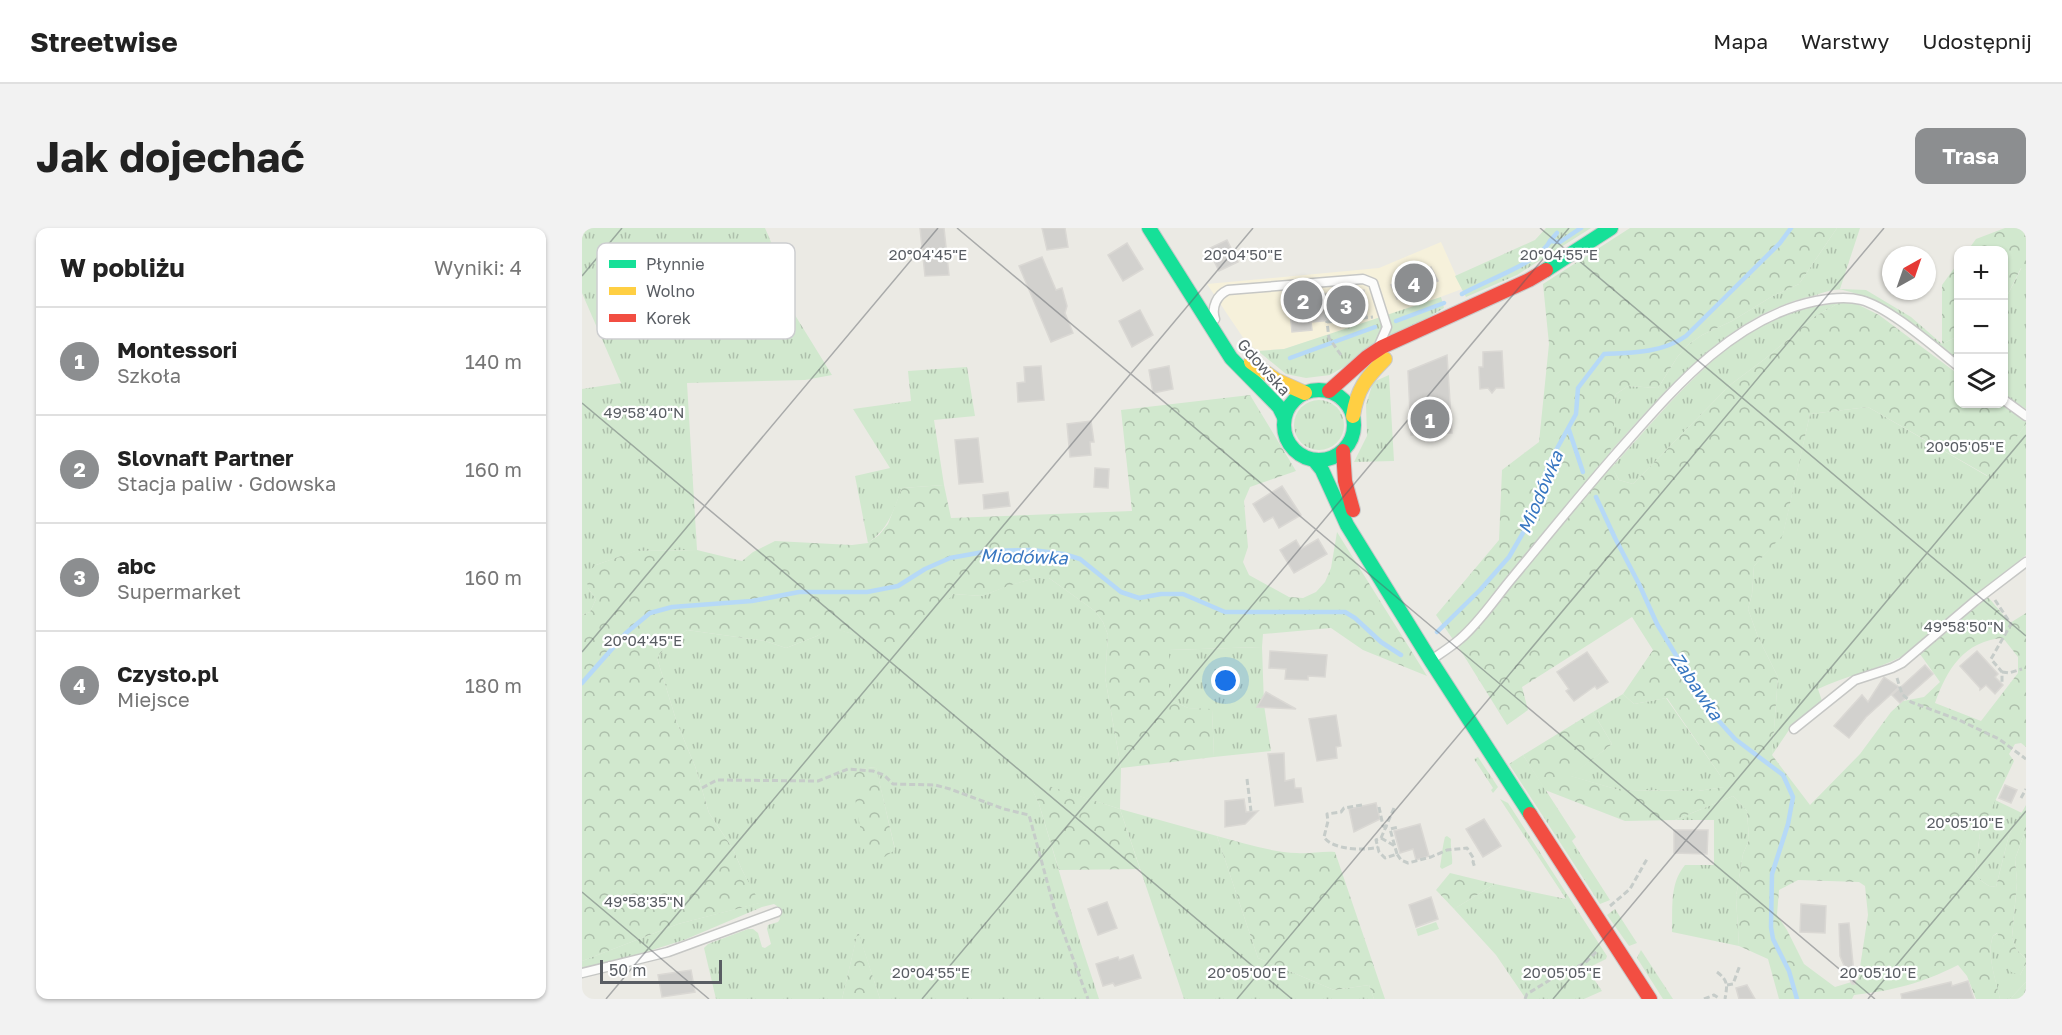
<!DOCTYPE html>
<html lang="pl">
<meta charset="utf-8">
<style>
body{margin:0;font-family:"Golos Text",sans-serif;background:#f2f2f2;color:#222}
.controls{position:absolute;right:18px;top:18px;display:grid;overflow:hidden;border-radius:12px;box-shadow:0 2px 4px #0004}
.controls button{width:54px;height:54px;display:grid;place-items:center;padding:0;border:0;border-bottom:2px solid #e0e0e0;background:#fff;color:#222;font:30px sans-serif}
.compass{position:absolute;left:1300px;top:18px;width:54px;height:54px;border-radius:50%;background:#fff;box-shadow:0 2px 4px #0004;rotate:40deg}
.scale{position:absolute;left:18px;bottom:15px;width:122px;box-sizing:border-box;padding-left:6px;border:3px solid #595d63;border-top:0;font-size:16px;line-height:21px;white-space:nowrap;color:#595d63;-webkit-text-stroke:4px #fff;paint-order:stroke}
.you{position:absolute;left:644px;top:453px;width:21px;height:21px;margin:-15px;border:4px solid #fff;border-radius:50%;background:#1a73e8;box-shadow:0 0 0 9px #1a73e833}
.badge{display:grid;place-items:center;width:39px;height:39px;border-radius:50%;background:#8c8e90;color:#fff;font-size:20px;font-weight:700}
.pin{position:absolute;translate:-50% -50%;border:3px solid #fff;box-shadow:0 2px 6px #0006}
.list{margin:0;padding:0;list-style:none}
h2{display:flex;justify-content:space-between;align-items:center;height:78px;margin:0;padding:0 24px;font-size:26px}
h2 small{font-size:20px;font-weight:400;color:#767676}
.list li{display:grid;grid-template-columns:39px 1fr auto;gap:18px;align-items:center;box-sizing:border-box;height:108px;padding:0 24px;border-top:2px solid #e0e0e0}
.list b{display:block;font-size:22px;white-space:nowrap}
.list p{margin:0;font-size:20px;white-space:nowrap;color:#767676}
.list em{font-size:20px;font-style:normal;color:#767676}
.icon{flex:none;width:33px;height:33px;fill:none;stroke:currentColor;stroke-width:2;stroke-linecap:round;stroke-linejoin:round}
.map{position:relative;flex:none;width:1444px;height:771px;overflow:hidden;border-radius:12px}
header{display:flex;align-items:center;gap:36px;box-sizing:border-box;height:84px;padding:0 30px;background:#fff;border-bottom:2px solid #e0e0e0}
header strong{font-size:28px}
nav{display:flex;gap:33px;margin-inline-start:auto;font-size:21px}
.intro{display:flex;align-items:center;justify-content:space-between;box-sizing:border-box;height:144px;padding:0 36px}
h1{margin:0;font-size:42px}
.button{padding:15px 27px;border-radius:12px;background:#8c8e90;color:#fff;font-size:21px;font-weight:700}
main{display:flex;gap:36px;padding:0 36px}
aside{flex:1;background:#fff;border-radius:12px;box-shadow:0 2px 4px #0004}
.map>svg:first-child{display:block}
.commercial{fill:#f6f1db}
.grass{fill:url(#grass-tufts);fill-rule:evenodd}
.forest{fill:url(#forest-crowns);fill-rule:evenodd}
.green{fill:#d1e8ce}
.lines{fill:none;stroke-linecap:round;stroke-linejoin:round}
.stream{stroke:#b6d9f7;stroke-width:4.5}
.building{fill:#d2d1ce;stroke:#dad8d4;stroke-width:1.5}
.lane-casing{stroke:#c6c7c5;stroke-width:11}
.fast-casing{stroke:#c9c9c9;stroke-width:16}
.slow-casing{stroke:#c9c9c9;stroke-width:16}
.jam-casing{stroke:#c9c9c9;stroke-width:16}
.path{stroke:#c6ccc9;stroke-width:3;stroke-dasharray:6 3;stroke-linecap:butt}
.lane{stroke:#fcfcfb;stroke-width:8}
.fast{stroke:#16e098;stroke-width:14}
.slow{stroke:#ffcf43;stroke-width:14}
.jam{stroke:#f24e42;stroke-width:14}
.ticks{fill:none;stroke:#595d63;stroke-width:1.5;stroke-opacity:0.45}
.labels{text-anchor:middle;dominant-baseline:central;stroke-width:4.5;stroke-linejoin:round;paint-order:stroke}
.street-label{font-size:16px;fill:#595d63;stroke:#fff}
.water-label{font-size:18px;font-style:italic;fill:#3877c1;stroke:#fff}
.key{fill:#fff;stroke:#cdced0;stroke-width:1.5}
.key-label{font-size:16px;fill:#595d63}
.ticks-label{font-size:15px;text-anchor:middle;fill:#595d63;stroke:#fff;stroke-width:4.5;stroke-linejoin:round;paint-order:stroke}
</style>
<header>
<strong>Streetwise</strong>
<nav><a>Mapa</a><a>Warstwy</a><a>Udostępnij</a></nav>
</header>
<div class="intro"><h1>Jak dojechać</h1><a class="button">Trasa</a></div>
<main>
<aside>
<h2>W pobliżu<small>Wyniki: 4</small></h2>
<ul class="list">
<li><span class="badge">1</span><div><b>Montessori</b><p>Szkoła</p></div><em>140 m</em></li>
<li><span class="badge">2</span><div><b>Slovnaft Partner</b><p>Stacja paliw · Gdowska</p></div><em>160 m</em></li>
<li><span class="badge">3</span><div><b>abc</b><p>Supermarket</p></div><em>160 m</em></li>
<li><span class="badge">4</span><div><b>Czysto.pl</b><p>Miejsce</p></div><em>180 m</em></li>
</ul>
</aside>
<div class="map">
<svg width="1444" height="771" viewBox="0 0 1444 771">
<defs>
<pattern id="grass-tufts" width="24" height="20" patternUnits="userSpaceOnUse" patternTransform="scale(1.5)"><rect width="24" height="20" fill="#d1e8ce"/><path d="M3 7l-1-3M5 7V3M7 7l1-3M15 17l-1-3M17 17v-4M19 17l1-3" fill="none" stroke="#adbfab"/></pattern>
<pattern id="forest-crowns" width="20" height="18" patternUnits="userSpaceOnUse" patternTransform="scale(1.5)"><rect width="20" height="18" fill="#d1e8ce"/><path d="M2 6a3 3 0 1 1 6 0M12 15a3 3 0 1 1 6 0" fill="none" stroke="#adbfab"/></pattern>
</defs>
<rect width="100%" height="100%" fill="#ebeae4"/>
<path class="commercial" d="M859 14 880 61 810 87 702 121 676 123 664 114 625 56 797 40Z"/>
<g class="grass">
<path d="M0 0H183L189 14 169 16 250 147 223 152 105 155 115 322 54 323 14 337 6 360 14 371 8 384 0 387V161L39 155 0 65Z"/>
<path d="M964 0H1009L935 47 884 69 873 48 953 12Z"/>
<path d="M1255 0H1278L1258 61 1284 62 1329 89 1360 116 1376 108V133C1340 106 1307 72 1261 62 1252 60 1239 66 1230 68 1144 88 1084 163 1027 225 1030 205 1030 186 1034 166L1046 158 1076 160 1096 128 1107 116 1120 107 1150 93 1189 69 1217 56Z"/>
<path d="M1440 39 1444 42V181L1422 167V74Z"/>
<path d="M859 69 862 80 748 147 724 150 704 146 676 123 702 121Z"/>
<path d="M1257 75 1232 89 1184 130 1148 157 1051 256 1037 252 1030 239C1079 186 1138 109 1207 85 1223 80 1240 77 1257 75Z"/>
<path d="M385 139 393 188 352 192 362 257 320 260C311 284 307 300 286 315L273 248 308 240 271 181 329 173 326 143Z"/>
<path d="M807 147 812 233 772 234 785 208 784 177 791 154Z"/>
<circle cx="737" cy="197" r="25"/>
<path d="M1286 179 1405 248 1444 196V327L1319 429C1292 443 1263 448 1236 461L1240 473 1207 502 1190 527 1196 449 1176 409 1166 381 1170 366 1172 338 1201 306 1228 186Z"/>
<path d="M453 350H467L513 383 521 394 526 407 523 449 539 540 538 581 635 608 676 730 752 762 787 757 792 771H602L538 581 446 552 457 576 497 710 517 771H298L276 704 260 771H134L122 720 126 716 166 701H171L176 705 180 719 183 720 189 716 185 701 186 697 196 694 198 691 195 678 192 676 180 679 102 712 35 733 0 741V733L96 696 177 675 160 642 151 621 127 585 113 538 95 495 75 430 88 413 105 402 183 413 204 420 235 408 247 399 275 407 330 411 371 366 400 368 425 358ZM294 539V540L313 621 268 542Z"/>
<path d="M680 419 682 477 689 523 632 529 630 482 606 480 591 473 587 459 586 422Z"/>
<path d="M1041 466 1052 476 1084 470 1138 547 1143 559 1116 563 1037 562 988 548 1030 516 1011 484Z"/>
<path d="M941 527 994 609 990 613 1028 672 1018 676 927 536Z"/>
<path d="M896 529 916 559 911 565 909 562 911 560 892 531Z"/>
<path d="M1151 568 1165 583 1167 612 1161 626 1154 669 1157 718 1090 704C1091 681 1087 656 1103 637H1132V592H1093Z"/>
<path d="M918 571 926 575 1025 728 1024 731 1008 739 1007 744 1020 763 1002 771H944L914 727 872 681 913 656 984 671Z"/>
<path d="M1413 572 1440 585 1427 607 1414 659 1407 658 1398 652 1393 644 1398 605Z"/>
<path d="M1444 601V731L1434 721 1430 709 1435 654 1433 631Z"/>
<path d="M1033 681 1055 715 1047 718 1025 687Z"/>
<path d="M1416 705 1438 747 1444 736V754L1428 771H1418C1414 752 1404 726 1411 708Z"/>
<path d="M1059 722 1091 771H1081L1055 730Z"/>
</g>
<g class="forest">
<path d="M1048 0H1255L1217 56 1189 69 1150 93 1120 107 1107 116 1096 128 1076 160 1046 158 1034 166C1032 176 1032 185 1032 195 1031 223 1022 224 1037 252L1051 256 1148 157 1184 130 1232 89 1257 75H1273L1297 87 1376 146V176H1419L1444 193V196L1406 248 1286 179 1228 186 1201 307 1172 338 1170 366 1166 381 1176 409 1196 449 1190 527 1228 577 1278 526 1309 484 1321 473 1342 469 1358 454 1338 426 1406 369 1428 395 1444 385V519L1439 515 1433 516 1427 526 1432 533 1398 605 1393 644 1398 652 1407 658 1414 659 1427 607 1444 577V601L1433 631 1435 654 1430 709 1434 721 1444 731V736L1438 747 1429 744 1420 729 1422 717 1415 705 1411 708C1404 726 1414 752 1418 771H1394L1385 748 1376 737C1338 756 1313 762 1272 767L1270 771H1197L1186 731 1157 718 1154 669 1161 626 1167 612 1165 583 1151 568 1093 592 1043 593 963 562 941 527 1011 484 1030 516 989 548 1037 562 1116 563 1142 559 1138 547 1085 470 1052 476 1041 466 1071 422 1050 389 940 459 946 482 925 497 879 423 854 387 917 312 920 242 957 214 967 116 961 56ZM1421 410 1436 429V445L1399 493 1353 475C1365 441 1382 413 1421 410ZM1216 652 1277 654 1283 658 1286 687 1276 752 1253 759 1222 736 1205 702 1195 687 1197 662Z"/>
<path d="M1423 0H1444V42L1439 40 1422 74V22H1386L1394 11Z"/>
<path d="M189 14 204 43 187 46 169 16Z"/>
<path d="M1376 35V108L1360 116V57Z"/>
<path d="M668 167 714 243 668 259 662 273 666 319 661 334 667 347 707 369 721 370 734 364 743 354 749 340 755 304 845 448 781 422 749 400 681 406 680 419 587 422V459L591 473 606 480 630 481 632 529 539 540 523 449 526 407 521 394 513 383 467 350H453L426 358 400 368 371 366C354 386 333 421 304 418 294 417 284 410 274 407 265 404 256 402 247 400L235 408 204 420 183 413 105 402 88 413 75 430 95 495 113 538 127 585 151 621 160 642 178 675 96 696 0 733V387L8 384 14 371 6 360 4 346 14 337 53 323 115 322 160 333 171 324 193 313 270 317 286 315 297 307 306 296 320 260 362 257 369 290 550 283 539 182Z"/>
<path d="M294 539 313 622 292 636 282 621 268 542Z"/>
<path d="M445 551 538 581 558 641 477 642 457 576Z"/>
<path d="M635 608C661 615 688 624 715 625 728 626 740 623 753 624L803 771H792L787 757 752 762 676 730Z"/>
<path d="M868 645 913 656 872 681 854 662Z"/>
<path d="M276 703 298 771H260Z"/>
<path d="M1444 754V771H1428Z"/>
</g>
<g class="green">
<path d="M865 608 869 611C868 619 871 631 870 636L860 641 858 639C860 629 860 620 863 609Z"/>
<path d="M854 694 857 701 836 708 834 701Z"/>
</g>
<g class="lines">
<g class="stream">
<path d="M968 13 975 5"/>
<path d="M880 66C902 53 957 35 968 13L978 14 999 0"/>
<path d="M814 93 862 75"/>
<path d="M708 130 793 99"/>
<path d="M987 202 1001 244"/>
<path d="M1014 269 1033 310 1057 356 1075 396 1128 483 1153 511 1201 547 1211 569 1206 596 1190 646 1189 699 1191 711 1207 743 1215 771"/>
<path d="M855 404 898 362 927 329 949 291 967 235 994 186 996 160 1022 126C1050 125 1080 125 1104 108L1198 15 1209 0"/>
<path d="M0 455 44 405 68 385 90 379 170 373 217 364H285L316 358 343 341 368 330 407 323 450 322 482 326 498 331 539 364 557 370 579 366H601L643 384H763L773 390 799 414 819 427"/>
</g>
</g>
<g class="building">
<path d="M338 0H362L367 47 343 48Z"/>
<path d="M460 0H483L486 19 465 22Z"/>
<path d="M645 12 656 34 637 43 626 21Z"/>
<path d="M545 15 561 41 541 53 526 27Z"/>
<path d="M460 29 474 62 480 60 485 78 483 85 491 105 469 114 437 38Z"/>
<path d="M849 39 856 53 815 71 809 57Z"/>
<path d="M726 62 727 67 782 62 785 89 729 94 730 102 710 104 706 63Z"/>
<path d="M558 82 571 107 550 119 537 93Z"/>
<path d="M920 123 922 160H914L910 165 906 160 898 161 897 139H901V124Z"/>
<path d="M865 127 870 205 829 207 826 143Z"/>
<path d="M459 138 462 172 436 174 435 155 443 154 442 139Z"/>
<path d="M587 138 591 161 571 165 567 142Z"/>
<path d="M509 193 512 214H508L509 227 488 229 485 196Z"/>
<path d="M396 210 401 254 377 256 373 212Z"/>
<path d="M513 240 527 241 526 260 512 259Z"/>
<path d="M700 258 719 287 697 300 691 289 682 294 671 276Z"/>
<path d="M426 264 428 278 402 281 401 267Z"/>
<path d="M736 311 745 326 712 345 698 322 714 312 719 321Z"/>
<path d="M688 423 745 427 743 449 726 448V452L703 451 704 441 687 440Z"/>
<path d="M1395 423 1416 446 1413 449 1421 457 1413 466 1404 457 1398 462V460L1378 438Z"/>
<path d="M1005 424 1026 454 1015 461 1013 458 992 473 984 463 987 461 975 444Z"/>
<path d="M1343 437 1351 446 1318 475 1310 467Z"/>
<path d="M1302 449 1317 459 1284 489 1267 510 1252 498 1280 467 1286 474Z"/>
<path d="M684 464 714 481 675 479Z"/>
<path d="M754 487 759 518 754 519 755 530 735 533 727 491Z"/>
<path d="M702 525 703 553 712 551 713 560H719L721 574 693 578 686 526Z"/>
<path d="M1423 557 1435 562 1429 575 1417 570Z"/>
<path d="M662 571 664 584 676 583 663 596 643 599V573Z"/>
<path d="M794 575 798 591 772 604 767 581Z"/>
<path d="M902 591 919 618 901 629 884 601Z"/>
<path d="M838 596 847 628 834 632 831 621 818 625 812 603Z"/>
<path d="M1092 602H1126L1125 626 1092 625Z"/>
<path d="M849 669 856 691 834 699 827 677Z"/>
<path d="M525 674 535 700 516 707 506 681Z"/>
<path d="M1219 676 1244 678 1243 705 1218 704Z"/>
<path d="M1267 695 1273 756H1270L1258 728 1257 696Z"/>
<path d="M551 727 559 750 533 758 531 755 521 758 514 736 536 729 537 732Z"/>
<path d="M109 742 113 764 80 769 76 747Z"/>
<path d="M1386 753 1392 771H1320L1319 766 1369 754 1370 758Z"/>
<path d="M1165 757 1173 771H1157L1154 760Z"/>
</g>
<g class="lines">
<g class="lane-casing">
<g id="lane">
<path d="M633 91C629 79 635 67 646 62L781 51 791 55 805 99 798 115"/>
<path d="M1422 172 1444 188"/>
<path d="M849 432C859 425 869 419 878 411 898 394 914 369 931 349 965 308 998 267 1033 227 1088 165 1149 90 1234 73 1249 70 1264 68 1279 72 1307 79 1353 120 1376 138"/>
<path d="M1212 501 1273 452 1310 440 1320 435 1393 373 1444 334"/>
<path d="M0 745 86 724 195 684"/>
</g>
</g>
<g class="fast-casing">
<g id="fast">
<path d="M567 0 649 130 697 179 702 189"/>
<path d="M964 42 1029 0"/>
<circle cx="737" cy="197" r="35"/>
<path d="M732 232 740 242 765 297 849 433 948 586"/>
</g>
</g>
<g class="slow-casing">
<g id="slow">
<path d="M669 134 694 152 723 165"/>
<path d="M771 188C775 161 784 150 803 131"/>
</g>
</g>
<g class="jam-casing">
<g id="jam">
<path d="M747 163 785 129 800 119 947 52 964 42"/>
<path d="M761 223 763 253 771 282"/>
<path d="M948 586 1068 771"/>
</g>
</g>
<g class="path">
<path d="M742 66 745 94"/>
<path d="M759 127 747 110 745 94 791 89"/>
<path d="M1413 372 1429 396 1409 431 1420 444V454"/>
<path d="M1420 444 1427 445 1440 441"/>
<path d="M1315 450 1320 466 1329 474 1377 492 1417 511 1444 531"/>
<path d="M665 551 669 583"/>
<path d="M120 560 135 552 236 553 266 541 291 543 302 547 311 556 353 557 368 561 422 581 447 587 472 679 506 771"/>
<path d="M1439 570 1444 561"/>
<path d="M780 577 762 580 759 584 745 586 746 593 742 609C750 622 783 623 796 619"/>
<path d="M797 579 801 598 808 601"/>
<path d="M812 580 799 610 794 612 797 624 803 630 815 626 819 632 826 635 849 629 865 622 885 620 892 631 891 634 893 640"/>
<path d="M799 610 813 618"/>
<path d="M815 626 808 601 817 599"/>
<path d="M1028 678 1048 661 1065 631"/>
<path d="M1135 744C1147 753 1145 758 1143 771"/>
<path d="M1145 757 1151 756 1158 737"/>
<path d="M943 771 945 766 971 750 1003 735 1015 723"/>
<path d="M1122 771 1132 767 1138 771"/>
</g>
<use href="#lane" class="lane"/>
<use href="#fast" class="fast"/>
<use href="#slow" class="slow"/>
<use href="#jam" class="jam"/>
</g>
<path class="ticks" d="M375 0 1293 771M958 0 1444 408M0 48 40 0M0 175 710 771M0 424 356 0M0 664 127 771M24 771 671 0M340 771 987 0M655 771 1302 0M971 771 1444 207M1286 771 1444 583"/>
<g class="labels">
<g class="street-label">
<text transform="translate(682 139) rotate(48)">Gdowska</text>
</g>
<g class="water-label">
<text transform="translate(958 264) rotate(-67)">Miodówka</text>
<text transform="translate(442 328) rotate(2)">Miodówka</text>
<text transform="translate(1115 458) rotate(56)">Zabawka</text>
</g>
</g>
<rect x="15" y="15" width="198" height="96" rx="9" class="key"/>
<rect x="27" y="32" width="27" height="8" fill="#16e098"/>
<rect x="27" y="59" width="27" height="8" fill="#ffcf43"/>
<rect x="27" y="86" width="27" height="8" fill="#f24e42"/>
<g class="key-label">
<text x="64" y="42">Płynnie</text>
<text x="64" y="69">Wolno</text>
<text x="64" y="96">Korek</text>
</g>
<g class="ticks-label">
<text x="346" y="32">20°04'45"E</text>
<text x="661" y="32">20°04'50"E</text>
<text x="977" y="32">20°04'55"E</text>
<text x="62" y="190">49°58'40"N</text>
<text x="1383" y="224">20°05'05"E</text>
<text x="1382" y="404">49°58'50"N</text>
<text x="61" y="418">20°04'45"E</text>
<text x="1383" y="600">20°05'10"E</text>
<text x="62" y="679">49°58'35"N</text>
<text x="349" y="750">20°04'55"E</text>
<text x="665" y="750">20°05'00"E</text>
<text x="980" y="750">20°05'05"E</text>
<text x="1296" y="750">20°05'10"E</text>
</g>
</svg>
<div class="controls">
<button>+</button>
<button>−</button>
<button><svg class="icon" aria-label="layers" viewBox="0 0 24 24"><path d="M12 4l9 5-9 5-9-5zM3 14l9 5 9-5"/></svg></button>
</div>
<svg class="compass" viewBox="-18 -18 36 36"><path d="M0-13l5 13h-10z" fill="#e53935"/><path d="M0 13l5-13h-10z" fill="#767676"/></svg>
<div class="scale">50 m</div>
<div class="you"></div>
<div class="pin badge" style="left:848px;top:191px">1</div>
<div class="pin badge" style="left:721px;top:72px">2</div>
<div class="pin badge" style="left:764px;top:77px">3</div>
<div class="pin badge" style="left:832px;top:55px">4</div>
</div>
</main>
